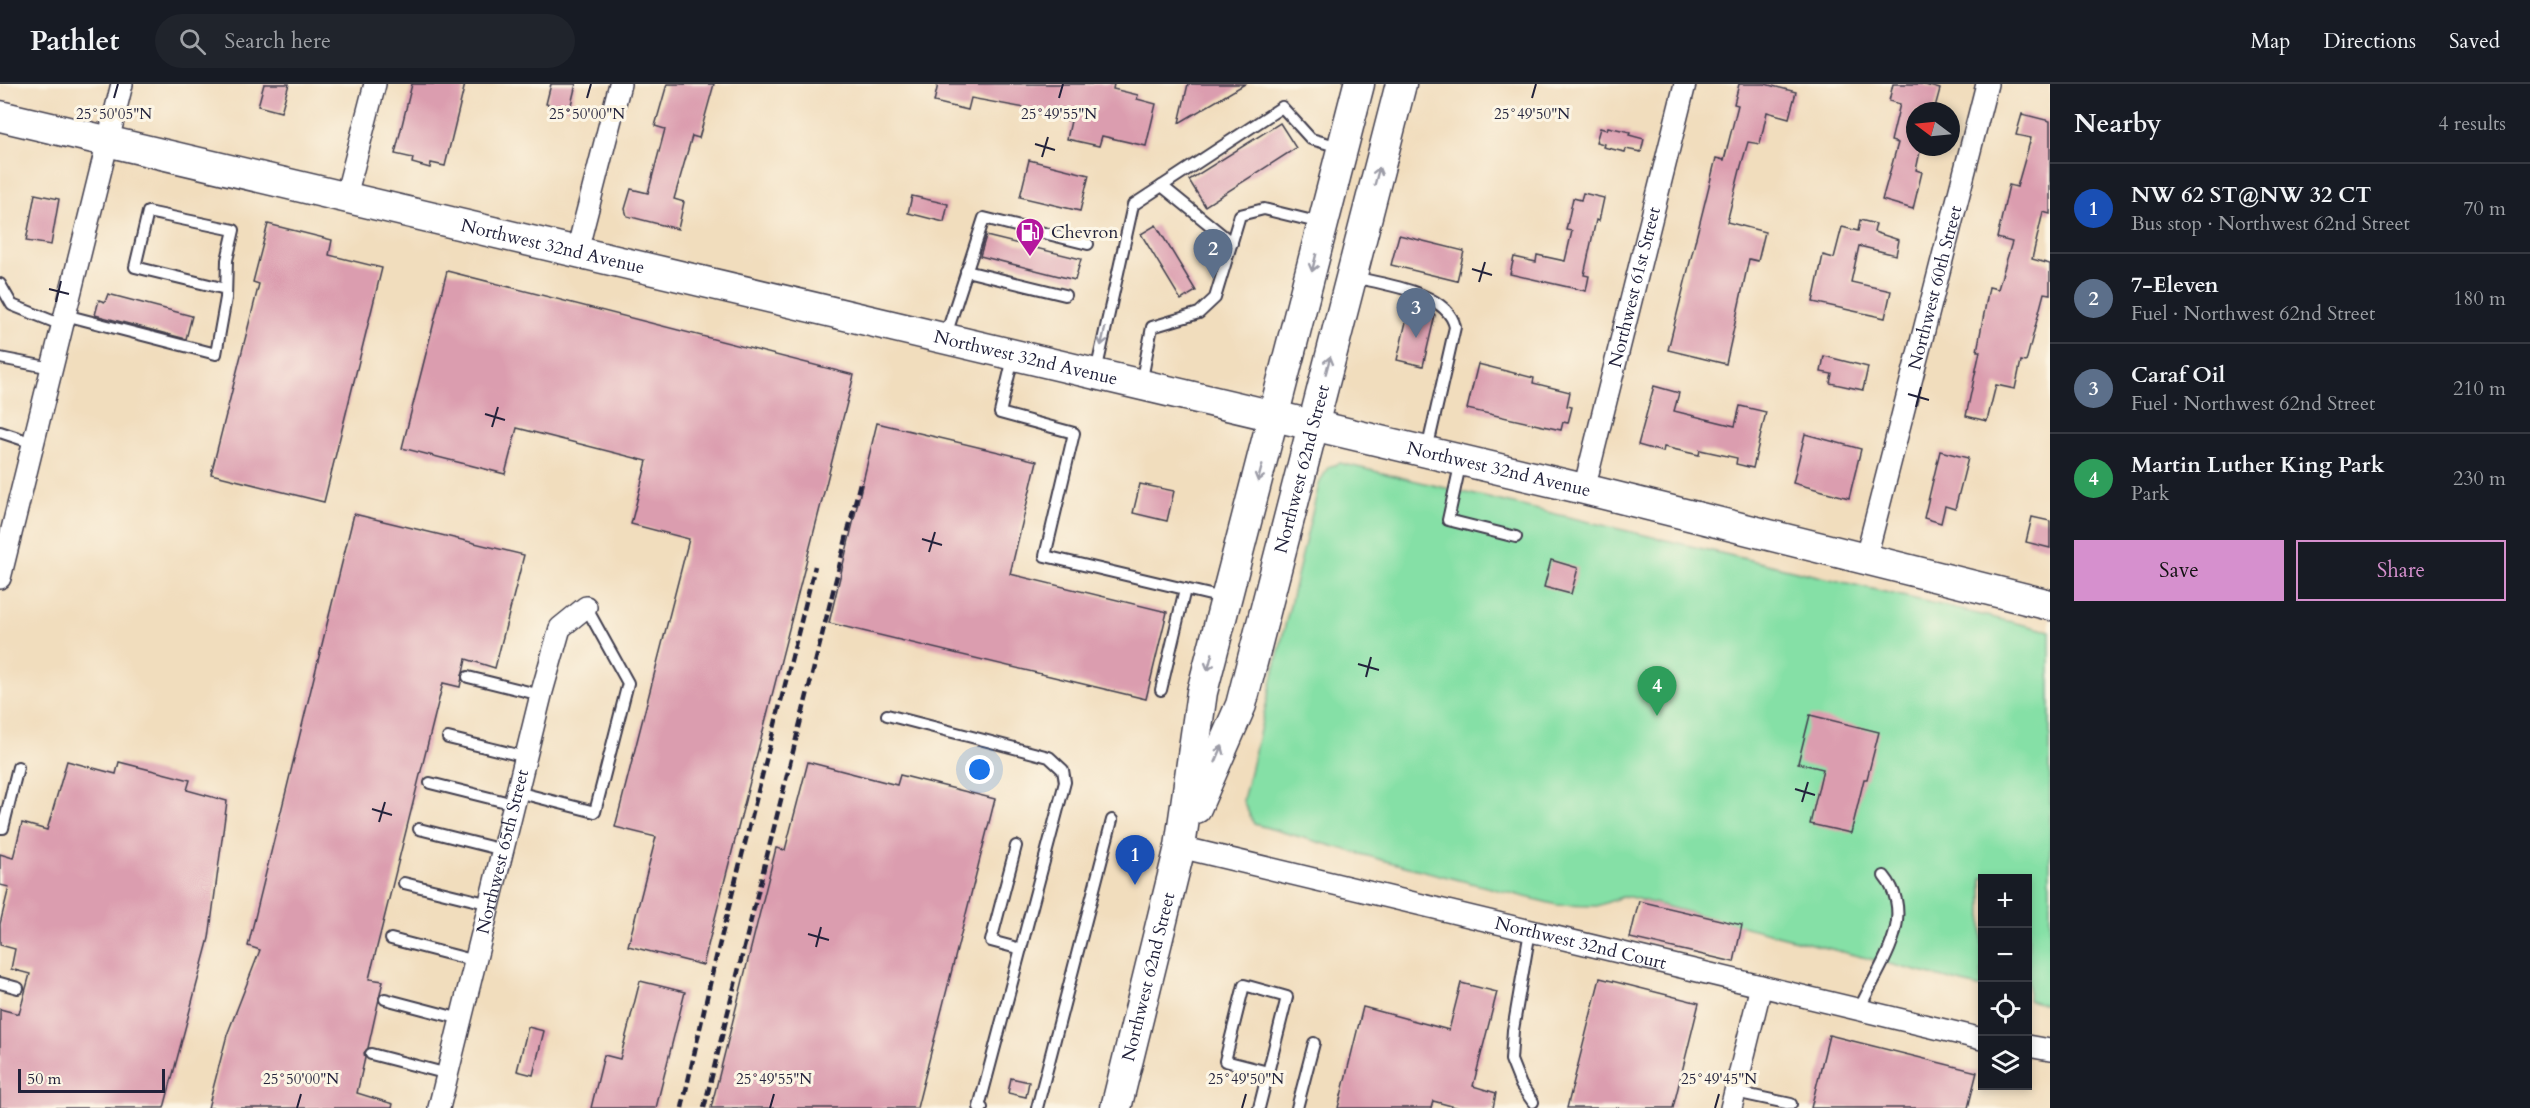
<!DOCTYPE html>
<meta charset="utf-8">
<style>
body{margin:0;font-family:Cardo,serif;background:#20242c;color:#f1f3f6}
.controls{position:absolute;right:18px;bottom:18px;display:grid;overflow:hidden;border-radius:0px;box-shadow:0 3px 9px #0003}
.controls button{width:54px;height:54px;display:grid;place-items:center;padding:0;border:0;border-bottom:2px solid #363941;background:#171b24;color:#f1f3f6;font:30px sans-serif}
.compass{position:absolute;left:1906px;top:18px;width:54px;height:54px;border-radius:50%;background:#171b24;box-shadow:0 3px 9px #0003;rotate:286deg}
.scale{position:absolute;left:18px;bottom:15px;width:147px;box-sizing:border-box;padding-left:6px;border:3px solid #22223b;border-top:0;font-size:16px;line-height:21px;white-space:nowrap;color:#22223b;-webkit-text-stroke:4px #fcf5e5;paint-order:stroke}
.you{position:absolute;left:980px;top:686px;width:21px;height:21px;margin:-15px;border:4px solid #fff;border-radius:50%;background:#1a73e8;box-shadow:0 0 0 9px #1a73e833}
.badge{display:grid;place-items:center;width:39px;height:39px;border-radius:50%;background:#d690ce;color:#fff;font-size:20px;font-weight:700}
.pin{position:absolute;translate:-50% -50px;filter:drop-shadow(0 2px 3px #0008)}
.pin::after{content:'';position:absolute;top:32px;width:21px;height:18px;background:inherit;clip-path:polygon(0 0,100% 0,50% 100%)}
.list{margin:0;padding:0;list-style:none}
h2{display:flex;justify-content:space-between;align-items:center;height:78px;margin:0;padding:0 24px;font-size:26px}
h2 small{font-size:20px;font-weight:400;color:#9ea1a6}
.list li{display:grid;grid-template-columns:39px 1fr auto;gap:18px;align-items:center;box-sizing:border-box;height:90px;padding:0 24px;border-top:2px solid #363941}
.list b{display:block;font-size:22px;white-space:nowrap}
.list p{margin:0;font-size:20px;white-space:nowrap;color:#9ea1a6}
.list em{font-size:20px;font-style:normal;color:#9ea1a6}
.actions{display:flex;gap:12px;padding:18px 24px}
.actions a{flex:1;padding:14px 0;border:2px solid #d690ce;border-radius:0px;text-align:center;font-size:21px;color:#d690ce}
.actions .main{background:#d690ce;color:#111}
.icon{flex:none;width:33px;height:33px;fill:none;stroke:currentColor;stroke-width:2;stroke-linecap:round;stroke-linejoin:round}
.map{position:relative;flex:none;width:2050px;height:1024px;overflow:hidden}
header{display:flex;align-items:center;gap:36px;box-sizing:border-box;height:84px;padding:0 30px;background:#171b24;border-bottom:2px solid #363941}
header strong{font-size:28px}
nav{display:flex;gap:33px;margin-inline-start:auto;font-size:21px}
.search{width:420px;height:54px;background:#20242c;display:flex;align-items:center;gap:15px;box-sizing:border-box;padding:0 21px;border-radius:33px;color:#9ea1a6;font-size:22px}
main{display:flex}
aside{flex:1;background:#171b24}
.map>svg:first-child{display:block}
.green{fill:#85e0a6;stroke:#548170;stroke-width:1.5}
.building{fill:#db9daf}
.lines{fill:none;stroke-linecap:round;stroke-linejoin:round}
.service-casing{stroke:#413e4e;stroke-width:14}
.minor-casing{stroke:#413e4e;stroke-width:24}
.secondary-casing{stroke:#413e4e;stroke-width:33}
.service{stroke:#fff;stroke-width:10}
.minor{stroke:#fff;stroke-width:21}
.secondary{stroke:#fff;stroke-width:30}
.rail{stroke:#22223b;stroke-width:4.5;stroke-dasharray:9 4.5;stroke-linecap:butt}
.oneway{stroke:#9c9ca7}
.ticks{fill:none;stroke:#22223b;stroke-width:2}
.labels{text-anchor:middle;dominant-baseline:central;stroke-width:6;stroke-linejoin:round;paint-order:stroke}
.poi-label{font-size:18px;fill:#22223b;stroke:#fcf5e5;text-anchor:start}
.street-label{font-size:18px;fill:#22223b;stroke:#fcf5e5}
.ticks-label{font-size:15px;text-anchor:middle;fill:#22223b;stroke:#fcf5e5;stroke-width:6;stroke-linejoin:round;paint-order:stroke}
</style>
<header>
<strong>Pathlet</strong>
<div class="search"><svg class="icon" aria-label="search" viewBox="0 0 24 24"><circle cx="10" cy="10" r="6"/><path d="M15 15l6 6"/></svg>Search here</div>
<nav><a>Map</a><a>Directions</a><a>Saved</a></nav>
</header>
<main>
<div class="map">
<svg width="2050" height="1024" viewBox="0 0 2050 1024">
<rect width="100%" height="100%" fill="#fcf5e5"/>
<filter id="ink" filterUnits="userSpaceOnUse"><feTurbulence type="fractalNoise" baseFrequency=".0167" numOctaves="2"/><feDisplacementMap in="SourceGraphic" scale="12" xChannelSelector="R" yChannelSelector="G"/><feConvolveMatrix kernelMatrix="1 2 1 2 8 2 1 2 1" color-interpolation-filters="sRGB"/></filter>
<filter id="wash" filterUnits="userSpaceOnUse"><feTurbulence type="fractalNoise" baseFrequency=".008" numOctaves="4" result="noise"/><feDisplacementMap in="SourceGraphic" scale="24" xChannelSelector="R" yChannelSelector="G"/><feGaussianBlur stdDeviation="1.35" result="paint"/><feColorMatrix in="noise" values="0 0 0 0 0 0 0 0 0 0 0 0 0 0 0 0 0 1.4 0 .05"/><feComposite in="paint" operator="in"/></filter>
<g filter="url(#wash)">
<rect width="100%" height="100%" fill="#f1ddbd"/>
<path class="green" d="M1340 379 2050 547V922L2028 916V794H1982V904L1630 813H1622L1597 822 1557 821 1393 779 1254 740 1243 717 1319 400 1328 383Z"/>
<g id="blocks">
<g class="building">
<path d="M264 0H289L281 28 258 22Z"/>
<path d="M412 0H465L445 82 431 79 430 84 412 79 413 74 395 70Z"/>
<path d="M551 0H576L570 25 546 20Z"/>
<path d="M667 0H714L699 54 692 52 674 115 684 118 678 145 627 132 625 125 631 105 648 109 665 45 655 42Z"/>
<path d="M938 0H1114L1113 5 1138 11 1137 15 1156 20 1146 62 1102 52 1099 62 1067 55 1071 37 1035 29 1036 26 971 14 968 26 934 18Z"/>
<path d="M1188 0H1245L1179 39Z"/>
<path d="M1739 0H1765L1796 8 1789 34 1767 28 1760 60 1748 58 1741 82 1727 138 1765 148 1758 177 1749 175 1726 280 1668 266 1716 74 1724 76 1738 21 1734 20Z"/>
<path d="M1893 0H1922L1940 5 1934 27H1915V63H1921L1916 86 1922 88 1913 125 1882 116 1898 59 1891 57 1900 20 1889 17Z"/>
<path d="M2022 30 2050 37V130L2043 128 2032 175 2050 180V210L2044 209 2026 278 2021 277 2015 305 1996 301 1987 337 1966 332 1980 267H1977L1989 203 1998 205 2012 158 1997 154 2009 101 2017 103 2031 54 2016 51Z"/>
<path d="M1280 39 1296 64 1205 122 1189 96Z"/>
<path d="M1608 43 1630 48 1629 51 1644 55 1641 68 1626 65 1625 68 1603 63 1604 60 1596 58 1600 44 1607 46Z"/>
<path d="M1029 76 1089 91 1080 127 1020 113Z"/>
<path d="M1583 109 1604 114 1599 137 1596 136 1584 191 1589 192 1586 207 1510 190 1514 173 1536 178 1537 171 1565 177 1572 147 1566 146 1573 114 1581 116Z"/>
<path d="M35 110 59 115 51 161 26 157Z"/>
<path d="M912 112 948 120 944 138 908 129Z"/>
<path d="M1860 136 1876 140 1874 148 1899 156 1896 171 1859 162 1851 198 1891 207 1885 234 1813 218 1823 171 1834 174 1842 143 1858 147Z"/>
<path d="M268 140 332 156 329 171 382 184 324 418 211 390 259 200 253 198Z"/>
<path d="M1156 141 1196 207 1181 216 1141 150Z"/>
<path d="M1399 151 1464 167 1457 197 1391 181Z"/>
<path d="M986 152 1081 175 1075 196 980 172Z"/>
<path d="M447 187 854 291 703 881 628 862 656 753 615 743 689 455 631 440 647 377 517 344 505 390 402 364Z"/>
<path d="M108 210 192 232 186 255 95 231 99 216 105 218Z"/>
<path d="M1409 225 1435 231 1423 282 1397 276Z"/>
<path d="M1824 272 1868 283 1863 306 1830 299 1832 290 1821 288Z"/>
<path d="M1478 280 1534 294 1533 299 1570 308 1567 322 1572 323 1568 339 1563 338 1561 346 1467 325Z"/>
<path d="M1654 302 1679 309 1674 327 1735 342 1740 322 1766 328 1753 384 1736 380 1737 374 1700 366 1699 371 1664 363 1663 368 1638 361Z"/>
<path d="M877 339 1037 377 1010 490 1167 528 1146 615 829 539Z"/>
<path d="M1805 350 1861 365 1849 414 1793 399Z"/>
<path d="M1940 367 1968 374 1955 425 1945 422 1941 439 1924 434Z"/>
<path d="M1140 400 1174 407 1167 437 1133 429Z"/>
<path d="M354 430 524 471 495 584 466 575 460 603 443 599 369 895 383 897 368 964 364 969 365 974 357 1009 393 1020 392 1024H208L227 951 260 866 248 862Z"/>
<path d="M2032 433 2050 437V464L2026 458Z"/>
<path d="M1551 476 1578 484 1571 510 1544 503Z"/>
<path d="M1810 631 1879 648 1867 695H1864L1851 749 1810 740 1823 685 1798 679Z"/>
<path d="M67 677 116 690 119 678 190 696 187 706 227 717 209 854 164 1024H0V925L19 930 30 890 11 885 15 865 0 861V840L9 803 0 801V770L13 774 22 739 47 746Z"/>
<path d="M808 678 897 701 900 691 995 715 917 1024H711L776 764 785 766Z"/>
<path d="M1639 817 1742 841 1734 878 1630 854Z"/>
<path d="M1600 894 1699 919 1673 1024H1567Z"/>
<path d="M640 897 685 908 656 1024H591L604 971 620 975Z"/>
<path d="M1461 899 1497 908 1473 1002 1496 1009 1493 1024H1459L1433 1017 1431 1024H1338L1363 923 1449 946Z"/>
<path d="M528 943 544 947 533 991 517 987Z"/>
<path d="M1829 951 1977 988 1968 1024H1811Z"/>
<path d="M1011 994 1029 998 1026 1013 1008 1009Z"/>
</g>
</g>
</g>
<g filter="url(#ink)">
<use href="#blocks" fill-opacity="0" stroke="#413e4e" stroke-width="1.5"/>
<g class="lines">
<g class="service-casing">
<g id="service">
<path d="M1162 102 1232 159"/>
<path d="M966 187 1065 211"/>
<path d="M1353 193C1383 200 1448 208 1455 243L1427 366"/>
<path d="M0 200 12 221 62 241"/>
<path d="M65 231 216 270 226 214 227 176 234 146 148 128 135 183 226 205"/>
<path d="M945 254 984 134 1088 160"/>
<path d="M0 274 52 284"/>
<path d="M1013 274 1000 329 1074 349 1045 472 1223 514"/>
<path d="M1096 288 1133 121 1282 23 1311 55 1340 63"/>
<path d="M1141 300 1152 243 1199 229 1215 214 1240 131 1264 125 1321 139"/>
<path d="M0 348 33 359"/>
<path d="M1461 377 1448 436 1516 453"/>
<path d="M468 593 541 611"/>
<path d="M1161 606 1185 505"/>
<path d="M887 631 1049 673 1063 686 1065 698 979 1023 982 1024"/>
<path d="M448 654 526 673"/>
<path d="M430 699 514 720"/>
<path d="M517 708 595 728 628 599 586 523"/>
<path d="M0 744H3L18 683"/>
<path d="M419 745 503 766"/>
<path d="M1016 762 991 857 1021 865"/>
<path d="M404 799 490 820"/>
<path d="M1530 847 1513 946 1511 976 1521 1001 1533 1018"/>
<path d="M391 855 476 877"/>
<path d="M0 899 18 904"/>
<path d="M385 915 461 935"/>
<path d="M1859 926C1877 884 1919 835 1884 792"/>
<path d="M371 970 448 990"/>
<path d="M1735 1008 1791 1020"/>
<path d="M1037 1024 1112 736"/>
<path d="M1259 1024 1287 913 1244 901 1225 977 1268 988"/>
<path d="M1297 1024 1314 959"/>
</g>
</g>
<g class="minor-casing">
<g id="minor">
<path d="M346 112 375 0"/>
<path d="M577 167 620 0"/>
<path id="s1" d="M1584 405 1685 0"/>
<path id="s2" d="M1865 477 1987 0"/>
<path d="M0 494 122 0"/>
<path id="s3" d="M1180 763 1982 955"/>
<path d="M2028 962 2050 966"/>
<path id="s4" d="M439 1024 541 611 560 544 586 523"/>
<path d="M1731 1024 1761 902"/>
</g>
</g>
<g class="secondary-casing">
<g id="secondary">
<path id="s5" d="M0 32 1584 405 2050 521"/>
<path id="s6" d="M1196 724 1241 621 1401 0"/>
<path id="s7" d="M1116 1024 1180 763 1202 608 1359 0"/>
</g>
</g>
<use href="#service" class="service"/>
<use href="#minor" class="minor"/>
<use href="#secondary" class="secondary"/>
<g class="rail">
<path d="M682 1024 714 882 815 482"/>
<path d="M704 1024 861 395"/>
</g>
</g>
<defs><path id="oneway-shaft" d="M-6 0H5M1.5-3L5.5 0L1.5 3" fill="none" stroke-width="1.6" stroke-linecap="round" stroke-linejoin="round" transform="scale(1.5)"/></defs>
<g class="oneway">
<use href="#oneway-shaft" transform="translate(1377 92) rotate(-75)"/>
<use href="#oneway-shaft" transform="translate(1314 179) rotate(104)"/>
<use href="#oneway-shaft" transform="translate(1103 253) rotate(103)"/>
<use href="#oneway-shaft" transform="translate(1328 281) rotate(-75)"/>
<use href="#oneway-shaft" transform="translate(1260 389) rotate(105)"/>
<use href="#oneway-shaft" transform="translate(1210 578) rotate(105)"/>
<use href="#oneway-shaft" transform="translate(1219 670) rotate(-67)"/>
</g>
</g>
<path class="ticks" d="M114 14 118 0M587 14 591 0M1059 14 1063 0M1532 14 1536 0M1035 60 1055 66M1042 73 1048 53M1472 185 1492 191M1479 198 1485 178M49 205 69 210M56 218 61 197M1908 310 1929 316M1916 323 1921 303M485 330 505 336M492 343 498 323M922 455 942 461M929 468 935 448M1358 580 1379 586M1366 593 1371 573M1795 705 1815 711M1802 718 1808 698M372 725 392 731M379 738 385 718M808 850 829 856M816 863 821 843M297 1024 301 1010M770 1024 774 1010M1242 1024 1246 1010M1715 1024 1719 1010"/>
<defs>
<g id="fuel-pin" transform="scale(1.5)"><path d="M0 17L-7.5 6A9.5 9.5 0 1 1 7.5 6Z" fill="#b5179e" stroke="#fcf5e5"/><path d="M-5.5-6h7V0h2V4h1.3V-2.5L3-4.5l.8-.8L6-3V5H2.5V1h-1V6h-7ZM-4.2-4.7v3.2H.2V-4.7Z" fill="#fff"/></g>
</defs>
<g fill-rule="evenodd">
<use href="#fuel-pin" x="1030" y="148"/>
</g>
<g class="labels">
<g class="poi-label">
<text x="1051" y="148">Chevron</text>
</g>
<g class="street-label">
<text stroke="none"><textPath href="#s5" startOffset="568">Northwest 32nd Avenue</textPath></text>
<text stroke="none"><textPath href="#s1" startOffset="208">Northwest 61st Street</textPath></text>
<text stroke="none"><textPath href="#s2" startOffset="282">Northwest 60th Street</textPath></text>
<text stroke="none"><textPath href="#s5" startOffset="1054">Northwest 32nd Avenue</textPath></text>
<text stroke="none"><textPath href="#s6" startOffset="356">Northwest 62nd Street</textPath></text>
<text stroke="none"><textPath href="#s5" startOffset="1540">Northwest 32nd Avenue</textPath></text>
<text stroke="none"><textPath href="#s4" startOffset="264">Northwest 65th Street</textPath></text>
<text stroke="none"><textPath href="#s3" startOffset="412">Northwest 32nd Court</textPath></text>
<text stroke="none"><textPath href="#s7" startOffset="135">Northwest 62nd Street</textPath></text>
</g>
</g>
<g class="ticks-label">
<text x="114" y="35">25°50'05"N</text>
<text x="587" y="35">25°50'00"N</text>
<text x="1059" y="35">25°49'55"N</text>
<text x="1532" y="35">25°49'50"N</text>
<text x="301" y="1000">25°50'00"N</text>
<text x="774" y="1000">25°49'55"N</text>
<text x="1246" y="1000">25°49'50"N</text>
<text x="1719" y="1000">25°49'45"N</text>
</g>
</svg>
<div class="controls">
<button>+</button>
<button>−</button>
<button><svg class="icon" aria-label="locate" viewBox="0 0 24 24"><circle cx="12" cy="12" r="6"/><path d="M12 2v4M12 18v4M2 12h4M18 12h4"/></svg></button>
<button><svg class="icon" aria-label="layers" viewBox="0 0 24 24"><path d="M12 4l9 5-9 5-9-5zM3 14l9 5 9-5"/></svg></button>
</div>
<svg class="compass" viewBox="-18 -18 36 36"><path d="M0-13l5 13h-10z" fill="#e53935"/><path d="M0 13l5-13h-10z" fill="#9ea1a6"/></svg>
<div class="scale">50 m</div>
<div class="you"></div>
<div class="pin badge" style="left:1135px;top:801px;background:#1a4fb4">1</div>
<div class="pin badge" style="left:1213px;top:195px;background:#5c6f8a">2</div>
<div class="pin badge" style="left:1416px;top:254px;background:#5c6f8a">3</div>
<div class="pin badge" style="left:1657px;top:632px;background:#2e9e5b">4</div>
</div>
<aside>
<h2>Nearby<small>4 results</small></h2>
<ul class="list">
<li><span class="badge" style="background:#1a4fb4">1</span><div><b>NW 62 ST@NW 32 CT</b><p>Bus stop · Northwest 62nd Street</p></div><em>70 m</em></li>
<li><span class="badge" style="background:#5c6f8a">2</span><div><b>7-Eleven</b><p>Fuel · Northwest 62nd Street</p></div><em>180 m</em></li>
<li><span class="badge" style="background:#5c6f8a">3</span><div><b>Caraf Oil</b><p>Fuel · Northwest 62nd Street</p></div><em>210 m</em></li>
<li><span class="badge" style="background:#2e9e5b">4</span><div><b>Martin Luther King Park</b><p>Park</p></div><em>230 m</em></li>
</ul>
<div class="actions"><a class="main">Save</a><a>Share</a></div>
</aside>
</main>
